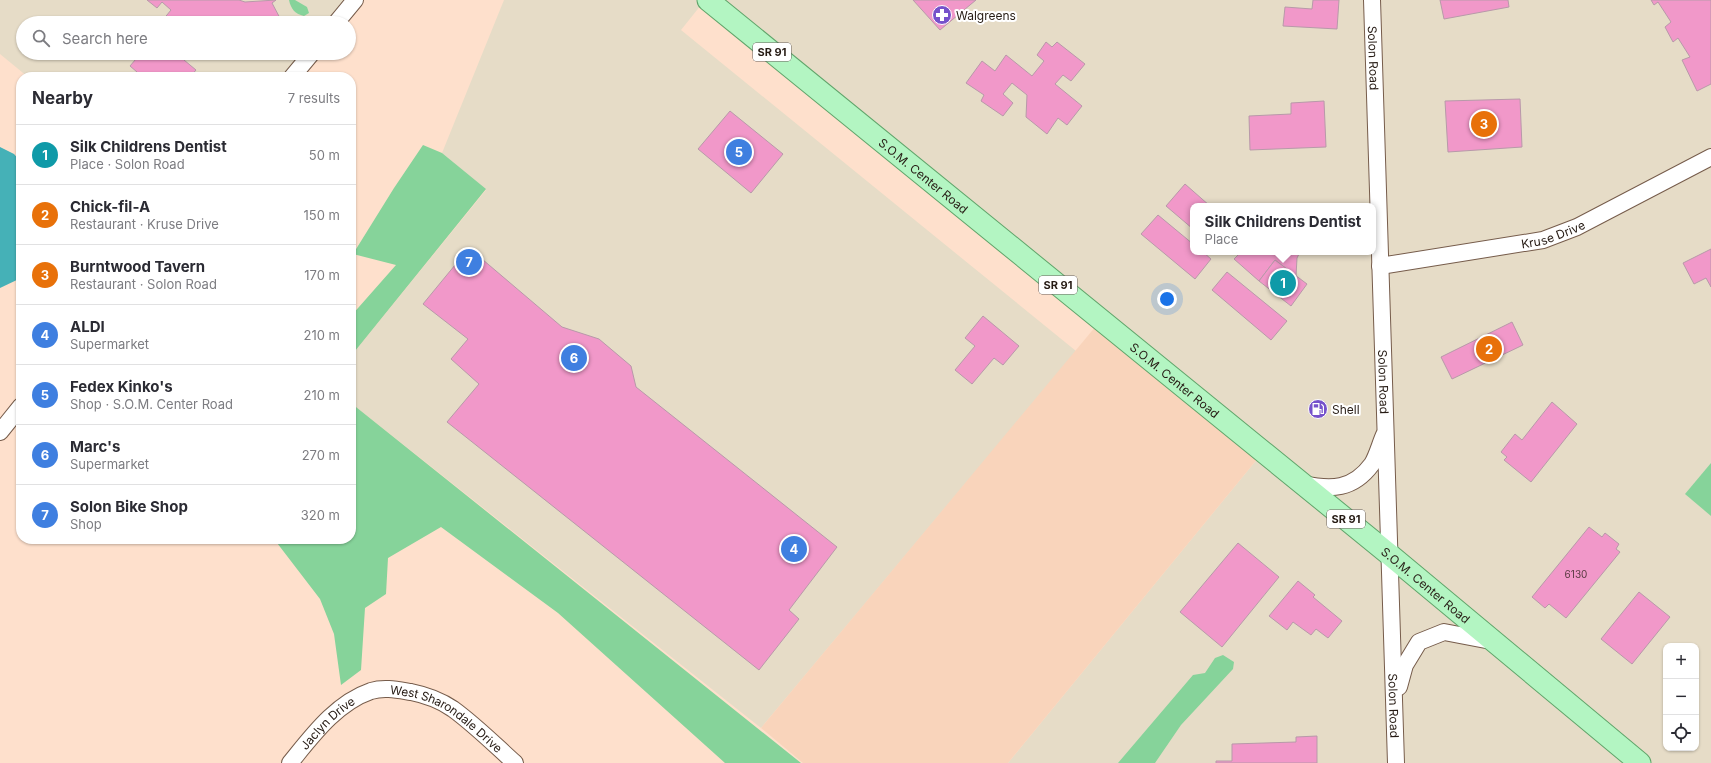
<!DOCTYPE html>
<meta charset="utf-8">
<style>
body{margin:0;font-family:Inter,sans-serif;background:#f7f7f7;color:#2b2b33}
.controls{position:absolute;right:12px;bottom:12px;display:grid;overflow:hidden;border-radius:8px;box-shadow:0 1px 3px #0004}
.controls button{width:36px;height:36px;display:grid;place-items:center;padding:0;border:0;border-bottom:1px solid #e1e1e2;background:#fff;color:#2b2b33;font:20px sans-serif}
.you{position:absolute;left:1167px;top:299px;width:14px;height:14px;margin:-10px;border:3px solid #fff;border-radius:50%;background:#1a73e8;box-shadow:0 0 0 6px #1a73e833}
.badge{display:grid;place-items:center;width:26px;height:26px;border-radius:50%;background:#0f766e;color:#fff;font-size:13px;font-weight:700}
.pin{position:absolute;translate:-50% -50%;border:2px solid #fff;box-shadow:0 1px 4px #0006}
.popup{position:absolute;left:1190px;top:203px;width:186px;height:52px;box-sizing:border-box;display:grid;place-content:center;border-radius:8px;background:#fff;filter:drop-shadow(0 1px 3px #0005);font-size:13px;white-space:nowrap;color:#7c7c81}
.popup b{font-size:15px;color:#2b2b33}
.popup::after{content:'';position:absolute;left:50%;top:100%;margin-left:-8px;border:8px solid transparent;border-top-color:#fff}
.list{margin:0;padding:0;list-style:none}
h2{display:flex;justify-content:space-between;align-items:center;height:52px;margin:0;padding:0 16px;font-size:17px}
h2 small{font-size:13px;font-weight:400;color:#7c7c81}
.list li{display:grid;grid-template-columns:26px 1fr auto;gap:12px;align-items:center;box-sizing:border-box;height:60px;padding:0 16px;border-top:1px solid #e1e1e2}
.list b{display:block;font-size:15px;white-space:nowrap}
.list p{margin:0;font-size:13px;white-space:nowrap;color:#7c7c81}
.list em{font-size:13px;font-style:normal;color:#7c7c81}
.icon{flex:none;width:22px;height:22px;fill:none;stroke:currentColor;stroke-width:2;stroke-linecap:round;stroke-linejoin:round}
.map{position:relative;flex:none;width:1711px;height:763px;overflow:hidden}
.search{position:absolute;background:#fff;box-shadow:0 1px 3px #0004;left:16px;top:16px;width:340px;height:44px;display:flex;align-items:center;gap:10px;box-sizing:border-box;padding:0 14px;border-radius:22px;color:#7c7c81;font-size:15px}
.panel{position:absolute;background:#fff;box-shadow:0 1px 3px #0004;left:16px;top:72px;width:340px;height:472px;border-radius:16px}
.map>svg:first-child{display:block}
.commercial{fill:#e6dcc7;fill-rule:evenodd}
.built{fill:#f9d4bb}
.green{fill:#86d39a}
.water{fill:#45b1b7}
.building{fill:#f198c9;stroke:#b899a9}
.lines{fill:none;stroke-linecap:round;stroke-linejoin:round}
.minor-casing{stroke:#765c4b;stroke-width:18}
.major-casing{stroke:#60a46a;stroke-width:23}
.minor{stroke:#fff;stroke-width:16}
.major{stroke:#b3f5c2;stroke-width:21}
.labels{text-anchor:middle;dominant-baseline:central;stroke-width:4;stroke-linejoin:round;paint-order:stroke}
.number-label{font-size:10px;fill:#593a41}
.shield{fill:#fff;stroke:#675f5a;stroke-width:1}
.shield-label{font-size:11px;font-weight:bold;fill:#261b14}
.poi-label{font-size:12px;fill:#261b14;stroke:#fff;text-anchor:start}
.street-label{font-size:12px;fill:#261b14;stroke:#fff}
</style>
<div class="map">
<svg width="1711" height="763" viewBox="0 0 1711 763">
<rect width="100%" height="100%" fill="#fee0cc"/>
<g class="commercial">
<path d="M0 0H355L336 23H23V53H312L292 77H28L0 54Z"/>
<path d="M504 0H705L681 30 1076 351 761 728 351 403V356L486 190 442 153Z"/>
<path d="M708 0H1711V763H1008L1263 452ZM1193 206H1373V252H1193ZM1666 646H1696V748H1666Z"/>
</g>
<path class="built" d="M1101 320 1263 452 1008 763H803L761 728Z"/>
<g class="green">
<path d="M289 0H295L307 7 309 13 304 16C295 14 291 9 289 0Z"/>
<path d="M423 145 442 153 486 189 351 356V316L396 265 353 254 394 188Z"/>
<path d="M351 403 801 763H725L558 613 441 527 388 558 386 594 365 608 361 670 341 685 334 634 320 599 274 539H351Z"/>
<path d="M1711 463V516L1685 494Z"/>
<path d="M1223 655 1234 662 1233 669 1181 725 1155 763H1118L1193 675 1205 673 1215 658Z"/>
</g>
<path class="water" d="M0 147 14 154 21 162V278L0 288Z"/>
<g class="building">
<path d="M147 0H239L245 2 276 0 272 3 281 20 274 23H165L162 21 171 10 162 2 157 8Z"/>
<path d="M913 0H976L940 30Z"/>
<path d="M1313 0H1339L1337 29 1283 26 1285 7 1312 9Z"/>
<path d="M1440 0H1508L1509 7 1444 19Z"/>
<path d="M1651 0H1711V84L1697 91 1682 60 1690 57 1678 38 1673 42 1665 27 1671 22 1658 2 1654 5Z"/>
<path d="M1046 42 1052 47 1057 42 1085 64 1071 81 1063 75 1055 84 1082 106 1067 125 1058 118 1047 134 1026 117 1027 95 1012 83 1003 94 1013 103 1003 116 981 101 984 95 966 83 982 61 995 71 1006 55 1032 76 1044 61 1037 55Z"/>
<path d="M141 53H189L184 60 196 70 190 77H132L137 72 130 66Z"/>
<path d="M1520 99 1522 147 1448 152 1445 101Z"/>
<path d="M1324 101 1326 147 1250 150 1249 116 1291 114V103Z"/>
<path d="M730 111 783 154 751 193 698 149Z"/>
<path d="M1185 184 1210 206H1193V229L1166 206Z"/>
<path d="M1158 215 1193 244V252H1203L1211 259 1195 279 1141 234Z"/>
<path d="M469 248 562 327 599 339 631 366 636 387 837 547 789 610 799 619 759 670 447 422 479 384 451 359 468 339 423 304Z"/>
<path d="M1711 249V287L1706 278 1694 284 1683 263Z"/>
<path d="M1241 252H1300L1297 258 1296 276 1275 260 1259 281 1234 259Z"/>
<path d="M1275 260 1307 284 1291 306 1259 281Z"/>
<path d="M1227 272 1287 321 1271 340 1212 290Z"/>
<path d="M983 316 1019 346 1003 365 994 358 972 384 955 370 975 346 965 338Z"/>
<path d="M1512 322 1523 345 1452 379 1441 357Z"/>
<path d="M1552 402 1577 424 1531 482 1504 460 1507 457 1501 452 1515 434 1522 440Z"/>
<path d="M1589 527 1602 537 1605 533 1619 544 1616 549 1620 552 1566 618 1549 604 1545 608 1532 597Z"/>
<path d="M1238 543 1279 577 1222 647 1180 612Z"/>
<path d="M1298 581 1315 595 1313 597 1342 621 1328 638 1316 629 1311 635 1293 622 1287 630 1269 616Z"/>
<path d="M1639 592 1670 617 1632 664 1601 639Z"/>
<path d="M1317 736V763H1216V761H1232V744L1296 742V737Z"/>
</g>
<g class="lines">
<g class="minor-casing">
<g id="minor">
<path id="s1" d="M1372 0 1396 763"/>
<path d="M336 23 355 0"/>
<path d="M292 77 312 53"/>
<path id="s2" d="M1380 266 1543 240 1577 227 1711 157"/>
<path d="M0 432 21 406"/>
<path d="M1303 484C1331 490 1353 490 1372 464 1377 456 1380 444 1384 435"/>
<path d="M1399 687 1405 665 1419 642 1444 632 1491 641"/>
<path id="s3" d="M290 763C312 736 336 703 371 691 384 687 398 690 411 692 426 695 440 700 453 709 475 725 495 745 515 763"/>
</g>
</g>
<g class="major-casing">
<g id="major">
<path id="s4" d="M708 0 1390 555 1640 763"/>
</g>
</g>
<use href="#minor" class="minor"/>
<use href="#major" class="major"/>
</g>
<defs>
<g id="pharmacy-disc" transform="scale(1)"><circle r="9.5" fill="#7651cb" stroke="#fff"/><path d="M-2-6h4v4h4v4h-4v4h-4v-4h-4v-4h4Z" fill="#fff"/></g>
<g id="fuel-disc" transform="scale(1)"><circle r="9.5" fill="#7651cb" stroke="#fff"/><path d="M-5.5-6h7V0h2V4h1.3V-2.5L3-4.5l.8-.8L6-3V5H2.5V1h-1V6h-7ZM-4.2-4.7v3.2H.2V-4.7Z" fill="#fff"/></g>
</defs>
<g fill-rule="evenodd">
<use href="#pharmacy-disc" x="942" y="15"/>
<use href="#fuel-disc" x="1318" y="409"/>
</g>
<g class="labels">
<g class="number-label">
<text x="1576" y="574">6130</text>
</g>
<g class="shield">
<rect x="753" y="43" width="38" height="18" rx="3"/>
<rect x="1039" y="276" width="38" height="18" rx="3"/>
<rect x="1327" y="510" width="38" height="18" rx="3"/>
</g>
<g class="shield-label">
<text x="772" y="52">SR 91</text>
<text x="1058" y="285">SR 91</text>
<text x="1346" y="519">SR 91</text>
</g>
<g class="poi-label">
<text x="956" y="15">Walgreens</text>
<text x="1332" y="409">Shell</text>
</g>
<g class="street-label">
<text stroke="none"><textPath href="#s1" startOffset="58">Solon Road</textPath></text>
<text stroke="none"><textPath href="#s4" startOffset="278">S.O.M. Center Road</textPath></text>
<text stroke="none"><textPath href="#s2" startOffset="176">Kruse Drive</textPath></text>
<text stroke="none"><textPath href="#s4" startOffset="602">S.O.M. Center Road</textPath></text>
<text stroke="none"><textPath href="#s1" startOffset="382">Solon Road</textPath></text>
<text stroke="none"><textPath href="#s4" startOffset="926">S.O.M. Center Road</textPath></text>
<text stroke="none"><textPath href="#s1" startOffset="706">Solon Road</textPath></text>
<text stroke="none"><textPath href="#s3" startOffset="194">West Sharondale Drive</textPath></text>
<text stroke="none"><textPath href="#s3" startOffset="55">Jaclyn Drive</textPath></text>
</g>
</g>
</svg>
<div class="controls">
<button>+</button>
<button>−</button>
<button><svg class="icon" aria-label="locate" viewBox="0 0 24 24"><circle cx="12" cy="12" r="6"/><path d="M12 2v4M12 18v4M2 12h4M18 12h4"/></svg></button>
</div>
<div class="you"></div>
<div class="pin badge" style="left:1283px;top:283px;background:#0f9aa8">1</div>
<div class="popup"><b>Silk Childrens Dentist</b>Place</div>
<div class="pin badge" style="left:1489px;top:349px;background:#e8710a">2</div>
<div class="pin badge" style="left:1484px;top:124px;background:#e8710a">3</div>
<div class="pin badge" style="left:794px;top:549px;background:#3f7fe0">4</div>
<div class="pin badge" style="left:739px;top:152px;background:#3f7fe0">5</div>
<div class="pin badge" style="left:574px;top:358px;background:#3f7fe0">6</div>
<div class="pin badge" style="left:469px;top:262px;background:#3f7fe0">7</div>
<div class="search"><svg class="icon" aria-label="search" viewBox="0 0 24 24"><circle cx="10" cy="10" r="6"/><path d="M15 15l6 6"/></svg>Search here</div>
<section class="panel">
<h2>Nearby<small>7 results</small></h2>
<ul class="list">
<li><span class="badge" style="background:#0f9aa8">1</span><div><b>Silk Childrens Dentist</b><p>Place · Solon Road</p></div><em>50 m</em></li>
<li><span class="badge" style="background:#e8710a">2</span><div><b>Chick-fil-A</b><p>Restaurant · Kruse Drive</p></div><em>150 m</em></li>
<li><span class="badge" style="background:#e8710a">3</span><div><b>Burntwood Tavern</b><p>Restaurant · Solon Road</p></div><em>170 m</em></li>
<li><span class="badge" style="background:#3f7fe0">4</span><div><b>ALDI</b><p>Supermarket</p></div><em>210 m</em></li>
<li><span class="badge" style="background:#3f7fe0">5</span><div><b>Fedex Kinko's</b><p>Shop · S.O.M. Center Road</p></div><em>210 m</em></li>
<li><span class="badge" style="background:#3f7fe0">6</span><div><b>Marc's</b><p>Supermarket</p></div><em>270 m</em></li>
<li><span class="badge" style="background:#3f7fe0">7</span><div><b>Solon Bike Shop</b><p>Shop</p></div><em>320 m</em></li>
</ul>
</section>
</div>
